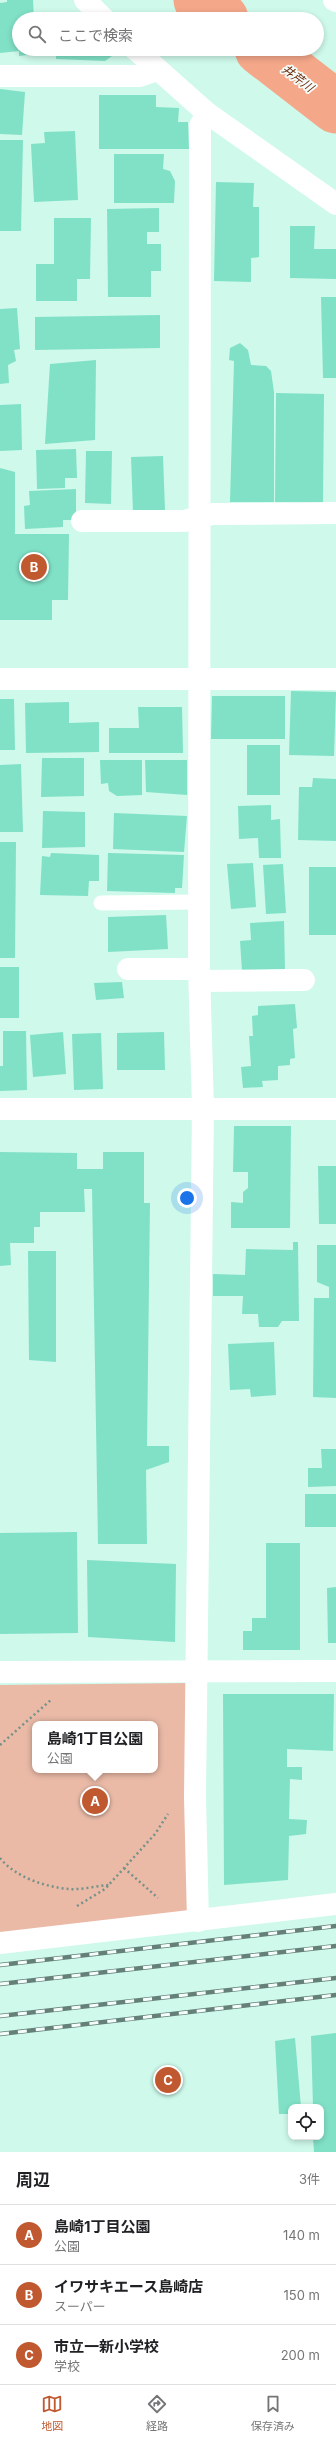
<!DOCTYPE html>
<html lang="ja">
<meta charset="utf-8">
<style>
body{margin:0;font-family:Inter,"Noto Sans JP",sans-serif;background:#f6f6f6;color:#202124}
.controls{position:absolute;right:12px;bottom:12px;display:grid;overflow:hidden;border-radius:8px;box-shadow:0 2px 6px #0003}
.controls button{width:36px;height:36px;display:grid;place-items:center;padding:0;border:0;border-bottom:1px solid #e0e0e0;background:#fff;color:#202124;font:20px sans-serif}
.you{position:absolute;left:187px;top:1198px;width:14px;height:14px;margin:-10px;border:3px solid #fff;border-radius:50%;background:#1a73e8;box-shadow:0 0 0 6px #1a73e833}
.badge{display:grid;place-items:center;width:26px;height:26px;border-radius:50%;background:#c0592f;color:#fff;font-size:13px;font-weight:700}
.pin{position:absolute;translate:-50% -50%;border:2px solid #fff;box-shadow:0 1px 4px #0006}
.popup{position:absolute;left:32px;top:1721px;width:126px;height:52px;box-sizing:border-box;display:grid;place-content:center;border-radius:8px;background:#fff;filter:drop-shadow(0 1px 3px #0005);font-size:13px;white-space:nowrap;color:#757577}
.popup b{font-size:15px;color:#202124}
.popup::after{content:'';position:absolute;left:50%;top:100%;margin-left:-8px;border:8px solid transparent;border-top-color:#fff}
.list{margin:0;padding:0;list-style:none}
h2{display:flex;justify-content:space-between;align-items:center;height:52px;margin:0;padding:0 16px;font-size:17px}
h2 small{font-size:13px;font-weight:400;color:#757577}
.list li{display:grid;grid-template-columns:26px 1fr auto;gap:12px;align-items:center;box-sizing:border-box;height:60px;padding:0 16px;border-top:1px solid #e0e0e0}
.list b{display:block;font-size:15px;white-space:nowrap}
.list p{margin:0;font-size:13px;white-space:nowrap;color:#757577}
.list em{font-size:13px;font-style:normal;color:#757577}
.icon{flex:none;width:22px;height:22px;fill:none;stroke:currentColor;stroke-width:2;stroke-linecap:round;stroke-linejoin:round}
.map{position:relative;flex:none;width:336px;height:2152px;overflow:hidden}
.search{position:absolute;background:#fff;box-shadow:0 2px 6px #0003;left:12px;right:12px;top:12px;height:44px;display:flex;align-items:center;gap:10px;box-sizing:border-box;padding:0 14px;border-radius:22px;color:#757577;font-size:15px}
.sheet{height:232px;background:#fff}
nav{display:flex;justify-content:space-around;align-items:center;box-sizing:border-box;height:56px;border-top:1px solid #e0e0e0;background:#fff;font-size:11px;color:#757577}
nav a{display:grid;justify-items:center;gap:2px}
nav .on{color:#c0592f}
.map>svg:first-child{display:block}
.green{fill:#eabaa7;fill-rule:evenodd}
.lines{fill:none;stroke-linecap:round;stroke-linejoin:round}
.river{stroke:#f4a789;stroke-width:53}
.building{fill:#80e1c6}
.path{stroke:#759289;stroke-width:2.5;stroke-dasharray:2 3;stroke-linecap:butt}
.lane{stroke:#fff;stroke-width:15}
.street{stroke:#fff;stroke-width:22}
.rail-casing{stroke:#658078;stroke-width:4.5}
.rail{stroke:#f5fdfa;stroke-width:3;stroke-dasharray:9;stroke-linecap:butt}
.labels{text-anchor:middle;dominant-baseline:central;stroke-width:3.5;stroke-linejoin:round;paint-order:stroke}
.water-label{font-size:12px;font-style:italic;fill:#6c2809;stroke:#f5fdfa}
</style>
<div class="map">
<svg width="336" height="2152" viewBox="0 0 336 2152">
<rect width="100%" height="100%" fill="#cef9eb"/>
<path class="green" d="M190 1683 189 1918 0 1938V1685ZM35 1724H155V1770H35Z"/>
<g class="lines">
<g class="river">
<path d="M200 0 222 19"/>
<path d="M261 49 336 107"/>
</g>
</g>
<g class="building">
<path d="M7 0H33L34 19H19V49H35V54L19 56V51L0 53V3L7 2Z"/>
<path d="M78 12 84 19H66V14Z"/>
<path d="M46 49H111L112 56 105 61 56 59V56L46 55Z"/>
<path d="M0 89 25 92 22 135 0 134Z"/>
<path d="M99 95H156V107L179 108 178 122H188L189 149H99Z"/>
<path d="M75 131 78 200 34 202 31 144 45 143 44 132Z"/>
<path d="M0 140H23L21 231H0Z"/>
<path d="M114 154H164L163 169 170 171 175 181 174 203H114Z"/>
<path d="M216 182 254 183 253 207H259V257L251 258V282L214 281Z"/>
<path d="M159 208V232H147V244H161V271H151V297H108L107 209Z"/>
<path d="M54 218H91L90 279H77V301H36V264H54Z"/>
<path d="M290 226H315L314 249H336V279L290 278Z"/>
<path d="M321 297H336V378H323Z"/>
<path d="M17 308 20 349 14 350 16 361 8 365 9 383 0 384V309Z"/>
<path d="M160 315V348L35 350V317Z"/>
<path d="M240 343 248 350 251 365 266 366 271 371 274 392V502H230L234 361 229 360 230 348Z"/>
<path d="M96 360 95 440 45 444 50 364Z"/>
<path d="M276 393 324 394 323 503 275 502Z"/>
<path d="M21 404 22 450 0 451V405Z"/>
<path d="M76 449 77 478H65V488L37 489 36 450Z"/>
<path d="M86 451H112L111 504 85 503Z"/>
<path d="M163 456 165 510 133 513 131 457Z"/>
<path d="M0 468 15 472V534H69L68 600H52V620H0Z"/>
<path d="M76 489V520H63V527L25 529 24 506 30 505 29 491Z"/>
<path d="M291 691 336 692 334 756 289 755Z"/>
<path d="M212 696H285V739H211Z"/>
<path d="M0 699H14L15 750H0Z"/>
<path d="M69 702V723L99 722V752L26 753 25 703Z"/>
<path d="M138 707H182L183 753H109V728H139Z"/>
<rect x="247" y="745" width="33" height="50"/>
<path d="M42 758H84V796L41 797Z"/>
<path d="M100 760H142V795L117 796 109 791 108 783 101 784Z"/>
<path d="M145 760H187V795L146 792Z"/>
<path d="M21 764 23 832H0V765Z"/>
<path d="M313 778 336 779V841L298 840 299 787H312Z"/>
<path d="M271 805V820L280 819 281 858H259L258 838 239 839 238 806Z"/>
<path d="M43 811 85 812V847L42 848Z"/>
<path d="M114 813 187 816 184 852 113 849Z"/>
<path d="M0 842H16L15 958H0Z"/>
<path d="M51 853 99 855V881H89L88 896 40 895 42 856 50 857Z"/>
<path d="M108 853 184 855 182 888H175V893L107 891Z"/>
<path d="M253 863 256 907 231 909 227 864Z"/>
<path d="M283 864 286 913 266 914 263 865Z"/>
<rect x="309" y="867" width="27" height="68"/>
<path d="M166 915 168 949 108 952V917Z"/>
<path d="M284 921 285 969 242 971 240 941 251 940 250 923Z"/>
<rect x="0" y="967" width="19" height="51"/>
<path d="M122 982 124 998 96 1000 94 983Z"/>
<path d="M295 1004 297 1028 293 1029 295 1058 290 1059V1065L278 1066V1080L262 1081 263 1087 243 1088 241 1067 251 1066 249 1036H253L252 1016 258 1015V1006Z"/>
<path d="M3 1031H26L27 1090 0 1091V1066H3Z"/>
<path d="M63 1032 66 1074 33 1077 30 1035Z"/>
<path d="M164 1032 165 1070H117V1033Z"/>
<path d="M101 1033 103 1089 74 1090 72 1034Z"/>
<path d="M234 1126H291L290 1228H231V1202L243 1203V1192L248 1188V1172H233Z"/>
<path d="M0 1152 77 1153V1169H103V1152H144V1203H150L147 1446H169V1462L146 1470 147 1544H98L92 1189H84L85 1212H40V1227H34V1243H10L11 1265 0 1266Z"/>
<path d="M318 1166H336V1224H319Z"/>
<path d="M293 1242H298L299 1321H282L278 1327H259L258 1314H242L243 1296H213V1274L245 1275 246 1249 293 1250Z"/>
<path d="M317 1245H336V1398L313 1397 314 1298H329V1287L317 1282Z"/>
<path d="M28 1251H56V1362L29 1360Z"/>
<path d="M274 1342 276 1395 251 1397 250 1389 230 1390 228 1344Z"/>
<path d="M321 1449H336V1486L308 1487V1468H322Z"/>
<rect x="305" y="1494" width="31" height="33"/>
<path d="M77 1532 78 1633 0 1634V1533Z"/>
<path d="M266 1543H300V1650H243V1631H252V1618H266Z"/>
<path d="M87 1560 176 1564 175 1642 88 1637Z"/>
<path d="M336 1587V1643H328L327 1588Z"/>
<path d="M223 1694H334L333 1751 287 1749V1767H302V1780L290 1779 289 1819 307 1820 306 1834 289 1836 288 1880 224 1885Z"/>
<path d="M336 2033V2152H314L313 2137H321V2107H313L311 2036Z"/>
<path d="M295 2038 301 2107H291V2114H279L275 2041Z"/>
</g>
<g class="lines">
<g class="path">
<path d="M0 1745 52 1699"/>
<path d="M0 1858C15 1877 45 1887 69 1889 82 1890 96 1886 109 1885"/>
<path d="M124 1868 158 1898"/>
<path d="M77 1906 105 1889 155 1834 168 1814"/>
</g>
<path class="lane" d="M101 903 199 902"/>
<g class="street">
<path d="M85 0 104 19"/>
<path d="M334 0 336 1"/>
<path d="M135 49 207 113 336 204"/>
<path d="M0 76H139L157 70"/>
<path d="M82 521H184L212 514 336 513"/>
<path d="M0 679H336"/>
<path d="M128 969H199"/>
<path d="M200 981 304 980"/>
<path d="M0 1109H336"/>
<path d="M0 1672 336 1671"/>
<path d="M198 1921 195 1797 203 1108 199 969 200 126 207 113"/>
<path d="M0 1943 336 1904"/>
</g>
<g class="rail-casing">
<g id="rail">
<path d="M0 1965 336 1926"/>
<path d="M0 1984 336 1946"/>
<path d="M0 2016 336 1978"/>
<path d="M0 2034 336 1995"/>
</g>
</g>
<use href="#rail" class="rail"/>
</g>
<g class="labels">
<g class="water-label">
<text transform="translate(298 78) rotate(37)">井芹川</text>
</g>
</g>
</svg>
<div class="controls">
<button><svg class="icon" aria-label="locate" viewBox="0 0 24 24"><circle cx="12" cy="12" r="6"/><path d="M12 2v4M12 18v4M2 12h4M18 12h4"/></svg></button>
</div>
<div class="you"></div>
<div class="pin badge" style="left:95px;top:1801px">A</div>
<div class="popup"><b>島崎1丁目公園</b>公園</div>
<div class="pin badge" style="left:34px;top:567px">B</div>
<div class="pin badge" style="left:168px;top:2080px">C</div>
<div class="search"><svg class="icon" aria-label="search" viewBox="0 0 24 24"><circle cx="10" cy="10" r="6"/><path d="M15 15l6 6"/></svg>ここで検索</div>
</div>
<section class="sheet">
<h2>周辺<small>3件</small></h2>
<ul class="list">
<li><span class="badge">A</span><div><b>島崎1丁目公園</b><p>公園</p></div><em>140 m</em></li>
<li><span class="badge">B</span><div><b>イワサキエース島崎店</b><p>スーパー</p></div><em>150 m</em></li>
<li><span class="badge">C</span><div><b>市立一新小学校</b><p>学校</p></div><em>200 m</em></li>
</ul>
</section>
<nav>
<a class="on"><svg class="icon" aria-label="map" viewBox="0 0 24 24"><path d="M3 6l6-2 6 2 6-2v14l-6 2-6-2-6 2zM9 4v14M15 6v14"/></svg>地図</a>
<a><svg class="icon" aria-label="directions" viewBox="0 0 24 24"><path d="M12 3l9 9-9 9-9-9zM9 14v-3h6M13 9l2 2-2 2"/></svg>経路</a>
<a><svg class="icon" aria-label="saved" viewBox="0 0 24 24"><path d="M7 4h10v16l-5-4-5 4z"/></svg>保存済み</a>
</nav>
